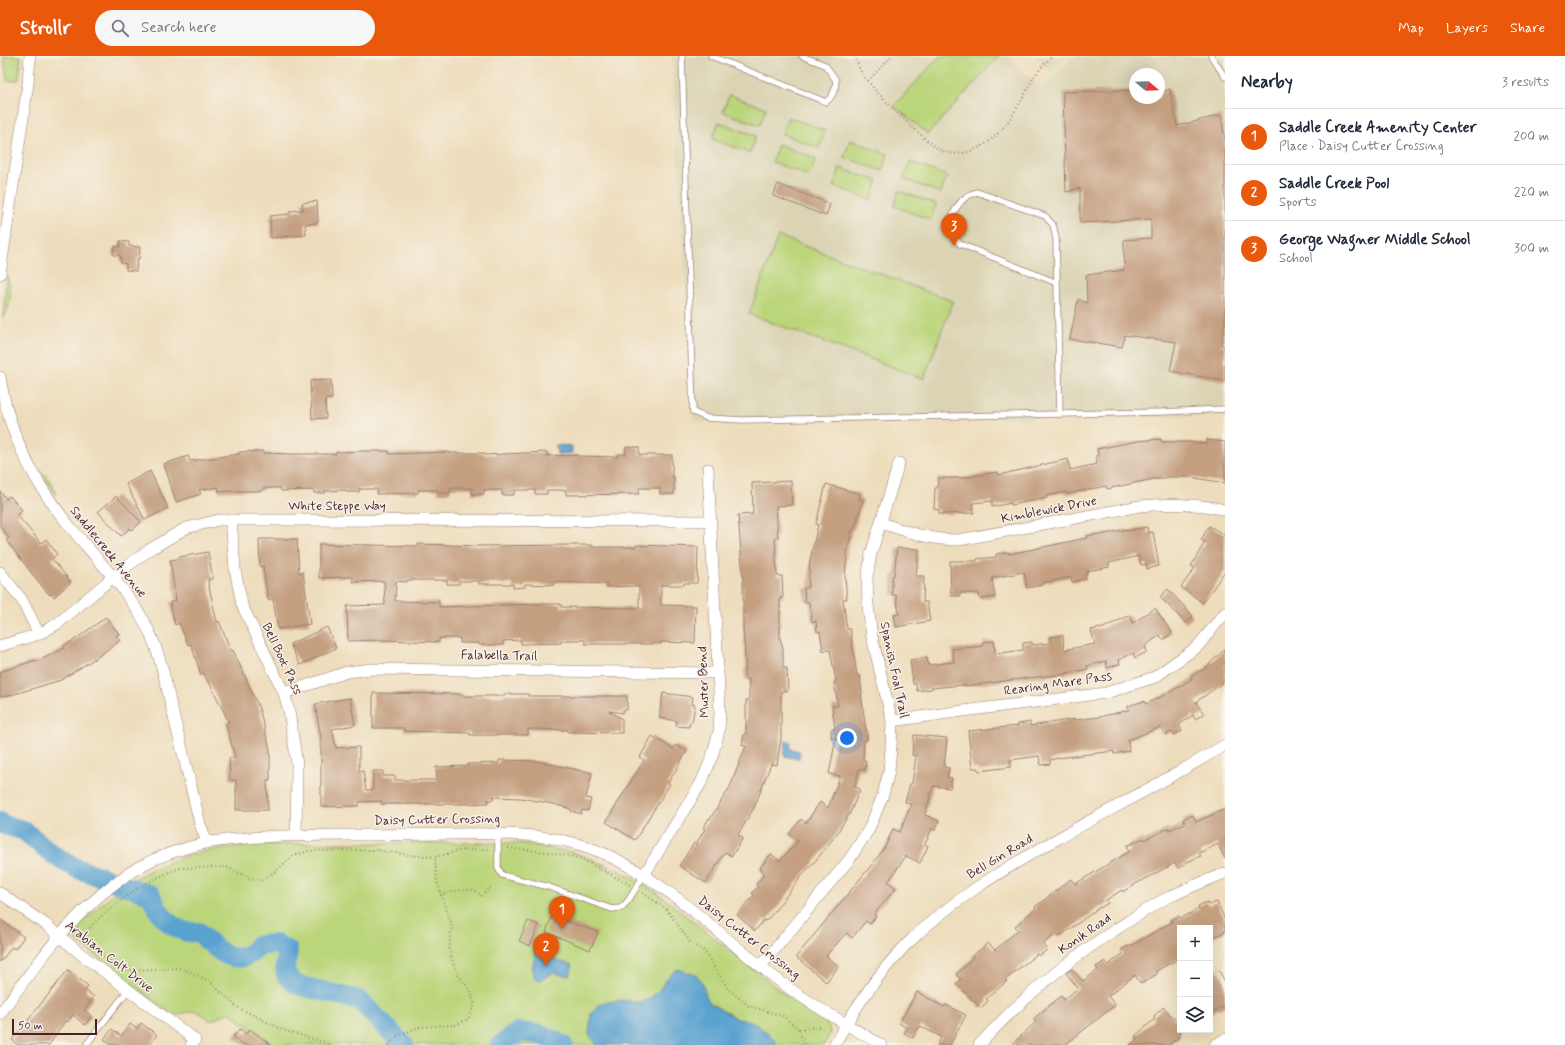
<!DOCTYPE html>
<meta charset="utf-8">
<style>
body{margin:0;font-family:Mynerve,sans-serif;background:#f6f6f7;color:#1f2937}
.controls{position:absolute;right:12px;bottom:12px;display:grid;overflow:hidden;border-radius:0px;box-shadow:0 4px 16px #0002}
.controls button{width:36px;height:36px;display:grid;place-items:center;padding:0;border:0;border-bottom:1px solid #e0e1e3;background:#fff;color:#1f2937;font:20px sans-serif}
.compass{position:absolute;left:1129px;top:12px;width:36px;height:36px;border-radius:50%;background:#fff;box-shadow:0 4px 16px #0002;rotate:109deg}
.scale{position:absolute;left:12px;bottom:10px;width:85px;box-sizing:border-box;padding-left:4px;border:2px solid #4a1f2b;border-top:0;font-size:11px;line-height:14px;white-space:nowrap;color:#4a1f2b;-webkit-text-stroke:3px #f7f3e8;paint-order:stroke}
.you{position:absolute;left:847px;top:682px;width:14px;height:14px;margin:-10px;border:3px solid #fff;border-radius:50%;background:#1a73e8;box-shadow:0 0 0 6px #1a73e833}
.badge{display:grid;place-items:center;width:26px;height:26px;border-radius:50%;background:#ea580c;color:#fff;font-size:13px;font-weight:700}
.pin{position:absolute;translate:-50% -33px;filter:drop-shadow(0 1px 2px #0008)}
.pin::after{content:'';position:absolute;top:21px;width:14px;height:12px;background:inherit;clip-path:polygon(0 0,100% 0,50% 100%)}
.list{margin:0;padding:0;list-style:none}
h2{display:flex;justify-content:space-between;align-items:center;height:52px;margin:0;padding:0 16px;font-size:17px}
h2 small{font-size:13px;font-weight:400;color:#747a83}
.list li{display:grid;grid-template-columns:26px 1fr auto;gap:12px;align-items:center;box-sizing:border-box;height:56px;padding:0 16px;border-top:1px solid #e0e1e3}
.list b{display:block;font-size:15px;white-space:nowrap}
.list p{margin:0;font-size:13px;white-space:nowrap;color:#747a83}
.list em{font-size:13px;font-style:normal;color:#747a83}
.icon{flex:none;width:22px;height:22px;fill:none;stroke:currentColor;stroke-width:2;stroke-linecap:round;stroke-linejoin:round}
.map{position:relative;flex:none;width:1225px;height:989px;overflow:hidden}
header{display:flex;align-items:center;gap:24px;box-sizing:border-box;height:56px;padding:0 20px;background:#ea580c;color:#fff}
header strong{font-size:19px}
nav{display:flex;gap:22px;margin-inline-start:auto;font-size:14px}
.search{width:280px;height:36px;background:#f6f6f7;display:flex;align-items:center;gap:10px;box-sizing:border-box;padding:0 14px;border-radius:22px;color:#747a83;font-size:15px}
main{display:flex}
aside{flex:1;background:#fff}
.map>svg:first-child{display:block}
.built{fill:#dbd4b4;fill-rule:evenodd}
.green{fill:#bbd57a;stroke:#827a52}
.water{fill:#5aa2d0;stroke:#52607e}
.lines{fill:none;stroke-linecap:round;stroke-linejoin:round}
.river{stroke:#5aa2d0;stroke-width:20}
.building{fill:#c49f80;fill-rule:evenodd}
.service-casing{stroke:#9c7e74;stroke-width:7}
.minor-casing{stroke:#9c7e74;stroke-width:12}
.path{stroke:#9c7e74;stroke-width:2;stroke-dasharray:1 3;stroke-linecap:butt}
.service{stroke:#fff;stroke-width:5.5}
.minor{stroke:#fff;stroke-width:11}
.labels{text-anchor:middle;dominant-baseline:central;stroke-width:3;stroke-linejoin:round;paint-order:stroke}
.street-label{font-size:13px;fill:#4a1f2b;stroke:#f7f3e8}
</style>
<header>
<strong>Strollr</strong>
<div class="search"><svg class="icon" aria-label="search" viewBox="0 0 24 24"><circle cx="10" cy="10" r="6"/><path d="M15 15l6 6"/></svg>Search here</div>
<nav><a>Map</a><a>Layers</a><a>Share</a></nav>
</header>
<main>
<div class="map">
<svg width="1225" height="989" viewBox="0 0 1225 989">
<rect width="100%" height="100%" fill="#f7f3e8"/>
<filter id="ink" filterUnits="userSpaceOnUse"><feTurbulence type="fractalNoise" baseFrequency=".025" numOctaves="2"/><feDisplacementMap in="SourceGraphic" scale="8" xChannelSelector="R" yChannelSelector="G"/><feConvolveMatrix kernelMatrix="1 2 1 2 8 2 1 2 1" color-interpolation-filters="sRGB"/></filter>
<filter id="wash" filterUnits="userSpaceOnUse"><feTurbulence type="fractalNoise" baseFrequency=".012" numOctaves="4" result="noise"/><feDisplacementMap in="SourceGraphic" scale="16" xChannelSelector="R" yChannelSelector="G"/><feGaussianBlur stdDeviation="0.9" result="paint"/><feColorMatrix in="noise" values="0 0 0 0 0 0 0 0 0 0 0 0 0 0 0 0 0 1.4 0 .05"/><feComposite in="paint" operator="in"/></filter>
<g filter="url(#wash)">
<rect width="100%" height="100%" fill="#eeddbc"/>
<g class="built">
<path d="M672 0H1006L1042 33 1073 0H1225V360L694 366ZM1135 18H1159V42H1135Z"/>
<path d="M1034 0H1067L1052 17Z"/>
</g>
<g class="green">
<path d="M4 0H21L19 24 7 25Z"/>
<path d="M940 0H999L928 78 894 50Z"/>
<path d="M729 39 766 52 760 69 723 56Z"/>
<path d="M788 61 826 75 819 92 782 78Z"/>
<path d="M719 66 756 80 750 97 712 83Z"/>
<path d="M850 84 888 98 882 115 844 101Z"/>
<path d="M778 88 816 103 809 120 772 106Z"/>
<path d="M910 106 947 120 941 137 903 123Z"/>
<path d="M840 112 878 125 871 144 834 130Z"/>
<path d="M899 135 936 148 930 164 894 150Z"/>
<path d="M778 180 953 245 924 323 749 258Z"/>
<path d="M7 219C11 233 13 249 3 261Z"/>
<path d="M40 415C50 422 53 428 56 439Z"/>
<path d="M329 787H520L576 797 620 815 660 839 783 937 828 968 830 977 824 989H273L229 956 211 965C207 962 202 957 197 956 188 953 180 961 171 958L77 885C75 879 76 875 79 869 92 857 104 845 118 834 184 785 251 789 329 787Z"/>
</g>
<g class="water">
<path d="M556 389 572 390V397L557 398Z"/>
<path d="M786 685 791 686 790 693 800 695 799 703 784 700Z"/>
<path d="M550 895 556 905 571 908 572 912 570 919 567 920 553 917 540 924 534 922C529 912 536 907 534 897Z"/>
<path d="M678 913 696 919 702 925 706 940 710 947 737 963 747 964 759 970 775 984 777 989H597L589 979 591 958 601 947 621 944 638 946 649 943 660 933 668 921Z"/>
</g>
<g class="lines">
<g class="river">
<path d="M0 766 4 769 23 774 55 800 76 812 151 839C157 854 167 870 184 875 188 877 195 876 199 876 211 889 231 910 250 898 253 896 256 892 259 889L276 888 288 895 285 911 286 920 297 929 359 944 404 989"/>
<path d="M500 989 518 976 540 978 563 989"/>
</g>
</g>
<g id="blocks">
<g class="building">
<path d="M1170 33 1177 70 1221 59 1225 84V266L1221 289 1225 291V325L1170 315 1176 286 1125 279 1122 291 1070 283 1078 243 1087 247 1086 219 1124 214V184L1151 182V163L1080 167V132L1066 136 1063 36 1135 34V42H1159V37Z"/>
<path d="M778 128 830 148 826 160 773 140Z"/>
<path d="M317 145 318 167 305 168 306 179 271 182 270 160 290 158V155L303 154 302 147Z"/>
<path d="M120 185 129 186V190L140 191 139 203H137L136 215 126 214V208L121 207 120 199H113L114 191 120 190Z"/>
<path d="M331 324 332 343H325L326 362 312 363 310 325Z"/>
<path d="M1161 383 1162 386H1189L1207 388V384L1225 386V427L1195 422V421H1165V423H1153L1107 433 1106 430 1067 438 1066 436 1046 440 1047 442 1011 449V447L992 451V445L973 447 974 457 939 458V454L934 453 935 432H937L938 422H960L998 416 999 419 1068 403 1070 414 1097 408 1096 400 1098 399 1097 393 1137 385Z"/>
<path d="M626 391H639V399H672V421H674V438H660V432H639V438L566 439V434H547V438H535V434H514V439H502V434H484V438H472V432H451V435H449V437H438V434H418V437L377 438V433H359V436H346V434L325 435V437H314V434L281 435V432H263V435H232L219 436 218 431 199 434 201 438 176 446 164 408 188 400 190 405 239 398V396L263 395V397L292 398H336V396L365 395H389V398L449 396V397H484V399L547 396V400L578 399V400L618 401V398H626Z"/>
<path d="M150 415 168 452 145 464 126 428Z"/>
<path d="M791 425 792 449 776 450 778 481H775L777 520H782L783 542H780V582L783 592V612H787L788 635H781V682L777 709 771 708 754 752 738 779 743 782 732 800 725 796 706 827 679 810 694 787 696 788 705 773 703 772 709 762 710 763 730 731 746 690 742 689 744 678H746V644H749V623L745 624 744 613H746L743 572V522L738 459 753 458 752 427Z"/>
<path d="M826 428 860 438 859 443 863 444 854 474H852L847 497 845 521 847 543H843L847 573H850L857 619H860L862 638H861L866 674H867V684H864L863 704 866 705 865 714 859 713 855 731 860 733 850 757 835 780 817 803 800 822 774 856 766 865 764 864 755 875 737 859 754 839 752 837 758 830 756 828 764 818 759 813 771 798 780 805 798 785 789 778 801 763 806 767 820 746 828 752 840 720 829 718 836 682H831V673H835L832 650H838L834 626 836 625 830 594 823 595 820 575 817 576 816 565 812 566 809 546H805L804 532H808L810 504 818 469 816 468Z"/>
<path d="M0 435 6 443 10 440 22 454 17 459 41 487 46 483 57 498 52 503 71 526 54 541 51 538 50 539 45 534 6 484 9 482 0 470Z"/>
<path d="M116 440 141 466 132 474 130 472 121 480 98 456Z"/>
<path d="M1209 470 1225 479V515L1203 547 1181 531 1195 512 1191 510 1205 486 1201 484Z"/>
<path d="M1147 471 1148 477 1153 476 1159 510 1147 513V508L1141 509 1139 500 1109 507V511L1087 515V518H1085L1086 523 1072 526 1071 521 1042 527 1043 529 1027 532 1024 516 992 522 995 541 980 543 979 538 977 537H960V540H951L950 505H977V503L996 501V498L1009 496V498L1087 482 1086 480 1100 478V479L1127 473V475Z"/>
<path d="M259 483H297L299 517 303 516 310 568 278 573 273 543 268 544 263 510 260 511Z"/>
<path d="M319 488 418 490V488L479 490 574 489H592L593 491H636V489L698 491 697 527H684V529H661V549L696 550 695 587 661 586V588H585V584H566V585H561V587L521 588V584L503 585V589H479V587H460V582H439V586L384 584 348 585 347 550 385 549 384 525 353 526V521L319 522ZM407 524H447V528H459V525H479V528H513V532L525 531V528L554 529V526L607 528V531L635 530 639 531V552L561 551V548H539L439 551V546L395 545 396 525 407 526Z"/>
<path d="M897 492 919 493 916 520H924L923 546H927L930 565 896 571 894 559 899 558 896 539H892V520H894Z"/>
<path d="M208 496 213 523H209L208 527 217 566 219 565 231 595 233 594 259 652 270 693V724H267L268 754H236V724H230L229 702H235L226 667 229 666 209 626 208 627 204 617 201 619 191 588 188 589 179 567 175 569 170 546 176 545 170 504 178 503 179 501Z"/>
<path d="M1168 533 1193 560 1186 567 1160 541Z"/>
<path d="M1155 552 1172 577 1163 584 1160 579 1145 590 1147 596 1135 602 1133 597 1119 604 1120 608 1107 612 1106 605 1087 610 1088 613 1067 617V618L1027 622 975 629 963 630V629L931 632V633L917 635 916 628H913L910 604 927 601 928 609 954 606 952 593 983 590V586L994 585 995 598 1023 594V587L1032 586V589L1050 587 1049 581 1063 579 1064 594 1095 588 1091 574 1100 572 1101 573 1130 559 1133 567Z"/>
<path d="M106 561 119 578 116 580 120 584 99 600 61 624 8 640 0 641V616L36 604V606L65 592 63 590 76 583Z"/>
<path d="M327 571 336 592 300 609 290 588Z"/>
<path d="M1225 593V625L1196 646 1204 658 1195 663 1193 659 1179 669 1182 675 1174 679 1172 676 1165 679 1161 671 1128 684 1129 695 1114 698V695L1058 702 1050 704V708L1041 709 1039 700 1010 704 1011 711 979 715 977 712H972L968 675 1018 670V668L1030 666V670L1075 663V664L1099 661 1129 654 1128 650 1144 645 1146 648 1172 635 1192 623 1191 621 1201 614 1202 615Z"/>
<path d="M373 637 462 638V640H504V638H528V640H627V654H623V657L609 655 622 663V677L568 676V674L528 673V679H470V677L404 675V672H373Z"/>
<path d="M663 637 693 641 692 648 695 649 692 666H690L689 671 676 670 677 665 659 662Z"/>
<path d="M350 642 355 669 332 673 336 692 359 691V715H363L366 734H373V715H383V720H395V724H437L436 711 468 710V708L499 707V704L537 705 592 717 586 742 591 743 588 755 582 754 581 758 571 755V753L553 748 521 742 493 741V744H488V747L462 748H382V745L359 746V750L321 751V683L315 648Z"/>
<path d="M914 679 947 682 944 711 949 712 947 721 952 722 950 732 933 730 925 759 939 765 935 774 932 773 925 788 928 790 920 807 906 800 888 826 896 832 874 858 876 860 870 868 866 865 852 882 846 877 826 900 839 910 826 926 796 901 874 806 885 791 893 773 900 776 911 748 905 746 910 728H912L916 700 912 699Z"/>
<path d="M652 680 673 693 675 689 687 695 668 727 670 728 635 784 606 766 644 704 640 701Z"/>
<path d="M1225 753V803L1218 788 1199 797 1201 800 1185 807 1186 808 1178 812 1175 807 1130 831 1123 836 1122 834 1106 844 1108 847 1100 852V851L1059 881 1056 878 1043 888 1047 894 1039 900 1037 898 1005 924 1007 925 986 943 988 945 981 952 956 928 961 923 956 919 973 901 972 900 988 887 995 894 1018 874 1015 870 1036 852 1035 851 1071 823 1075 828 1130 795 1127 790 1143 782 1144 784 1169 772V774L1185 767 1183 763 1193 759 1196 766Z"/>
<path d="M1207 846 1208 849 1217 846 1225 864V876L1211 882 1210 872H1180V902L1156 915 1157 918 1141 928 1135 919 1108 940 1115 949 1065 989H1011L1036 966 1033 963 1061 940 1064 944 1078 932 1066 917 1072 913 1083 925 1098 914 1096 911 1105 905 1108 909 1123 898 1121 894 1128 890 1129 891 1172 866 1171 864 1179 860 1181 862 1199 853 1198 850Z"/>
<path d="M552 860 598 876 590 894 546 876Z"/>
<path d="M0 863 24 881 15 893 12 891 0 906Z"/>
<path d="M528 865 539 869 530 890 519 885Z"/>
<path d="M68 914 88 930 85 934 94 941 84 954 92 960 85 969 73 959 68 966 66 964 49 989H18L12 984Z"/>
<path d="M1219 914 1225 926V950L1210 957V919Z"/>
<path d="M917 936 944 951 946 949 966 959 950 989H937L941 981 920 970 913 982 904 977 907 972 899 967Z"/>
<path d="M1163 951 1180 969V980L1169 989H1130L1137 983 1135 980 1155 963 1153 961Z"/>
<path d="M141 967 157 979 149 989H111L104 983 112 973 121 980 130 968 137 973Z"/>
<path d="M240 973 246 978 250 973 271 989H244L233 981Z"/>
</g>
</g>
</g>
<g filter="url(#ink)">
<use href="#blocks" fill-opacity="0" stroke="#9c7e74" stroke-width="1"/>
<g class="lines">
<g class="service-casing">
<g id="service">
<path d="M682 0 693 356 707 362 742 364 1162 356 1225 353"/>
<path d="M711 0 826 46C834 40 836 33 836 24L825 9 802 0"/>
<path d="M1211 0 1225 21"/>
<path d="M1057 227 960 188C958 185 953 182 952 178 947 161 960 140 977 136L1045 160 1053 169 1056 182 1060 358"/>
<path d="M498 777V812L502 819 549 831 612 853 621 852 628 845 644 819"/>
<path d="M86 989 128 934"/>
</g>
</g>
<g class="minor-casing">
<g id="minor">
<path d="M0 218 28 27 30 0"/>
<path d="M0 321C8 375 33 425 67 467 95 502 128 533 148 573 160 598 166 627 172 654 182 692 191 730 200 768L207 786"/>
<path d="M231 464 235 513 242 549 284 637 289 655 297 708 296 779"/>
<path d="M881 467C909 476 930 484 959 484L1140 450C1168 448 1197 447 1225 454"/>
<path d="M0 516 22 544 39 578"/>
<path d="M0 590 39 578 57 568 113 521 149 494 186 472 219 464 711 465"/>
<path d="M284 637 347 616 372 613 717 617"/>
<path d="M892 665 963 655 1106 637 1155 621 1197 591 1225 557"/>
<path d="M644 819 701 727 712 701 719 675 720 656 708 413"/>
<path d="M0 837 45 868 82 899 195 984 191 989"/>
<path d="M761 910 849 804 869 773 883 739 889 715 891 692 892 665 872 581 868 549 867 523 871 498 899 407"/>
<path d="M0 958C40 903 79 847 139 811 159 800 183 792 206 787 216 785 226 784 236 783 275 779 314 779 353 779 385 779 418 778 450 778 502 777 556 776 605 798 673 829 726 886 786 930 816 952 849 969 881 989"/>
<path d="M834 989C853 955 877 919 904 891 949 845 1004 813 1059 782 1114 751 1171 722 1225 689"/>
<path d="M979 989C1019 945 1065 906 1115 874 1132 863 1149 851 1167 842 1186 833 1205 825 1225 817"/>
<path d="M1215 989 1225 983"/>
</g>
</g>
<g class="path">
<path d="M855 0C857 5 858 10 860 14 871 32 896 56 912 71 921 79 930 88 940 94 948 98 959 98 967 96 1002 87 1018 50 1034 21 1038 14 1046 7 1052 0"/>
<path d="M868 25 892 0"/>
<path d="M508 792 546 796 579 802 630 829"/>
<path d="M643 837 666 853 691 887 704 895 728 933 749 950 783 960 789 965 798 973 805 989"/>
<path d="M440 839C447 837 470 831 476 835 477 835 480 839 481 840L493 829"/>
<path d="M87 888 83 881 94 867 106 856 139 831 169 816 181 812 227 811 250 822 261 824 272 818 293 800 309 795 376 794 409 799 435 801 462 794 490 793"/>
<path d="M103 900 119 911 129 914 178 912 193 917 209 925 237 951 283 974 333 989"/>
<path d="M799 973 820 971 823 972"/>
<path d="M389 989 395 981 419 971 456 969 468 963 475 948 470 934 459 920 453 907 449 893 452 870 437 826 435 801"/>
</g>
<use href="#service" class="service"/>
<use href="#minor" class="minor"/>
</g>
</g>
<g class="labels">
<g class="street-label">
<text x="337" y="450">White Steppe Way</text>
<text transform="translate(1049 454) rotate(-11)">Kimblewick Drive</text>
<text transform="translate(108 496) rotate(51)">Saddlecreek Avenue</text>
<text transform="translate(499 600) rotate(1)">Falabella Trail</text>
<text transform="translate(282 603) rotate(65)">Bell Boot Pass</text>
<text transform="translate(894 614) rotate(78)">Spanish Foal Trail</text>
<text transform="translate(704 626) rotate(-92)">Muster Bend</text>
<text transform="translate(1058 628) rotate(-8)">Rearing Mare Pass</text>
<text transform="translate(437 764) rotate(-1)">Daisy Cutter Crossing</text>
<text transform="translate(1000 801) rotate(-31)">Bell Gin Road</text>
<text transform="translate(1085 878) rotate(-35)">Konik Road</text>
<text transform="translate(749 882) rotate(38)">Daisy Cutter Crossing</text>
<text transform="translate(109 901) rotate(38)">Arabian Colt Drive</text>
</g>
</g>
</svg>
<div class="controls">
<button>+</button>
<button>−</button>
<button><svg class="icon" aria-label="layers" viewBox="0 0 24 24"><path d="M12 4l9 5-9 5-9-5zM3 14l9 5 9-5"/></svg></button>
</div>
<svg class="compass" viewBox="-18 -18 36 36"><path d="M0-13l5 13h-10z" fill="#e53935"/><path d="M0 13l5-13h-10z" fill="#747a83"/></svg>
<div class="scale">50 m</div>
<div class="you"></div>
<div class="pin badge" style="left:562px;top:873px">1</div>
<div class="pin badge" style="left:546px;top:910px">2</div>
<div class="pin badge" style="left:954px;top:190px">3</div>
</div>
<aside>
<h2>Nearby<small>3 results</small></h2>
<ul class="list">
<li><span class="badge">1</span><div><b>Saddle Creek Amenity Center</b><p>Place · Daisy Cutter Crossing</p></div><em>200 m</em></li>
<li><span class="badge">2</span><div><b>Saddle Creek Pool</b><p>Sports</p></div><em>220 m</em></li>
<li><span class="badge">3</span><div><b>George Wagner Middle School</b><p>School</p></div><em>300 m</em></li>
</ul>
</aside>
</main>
